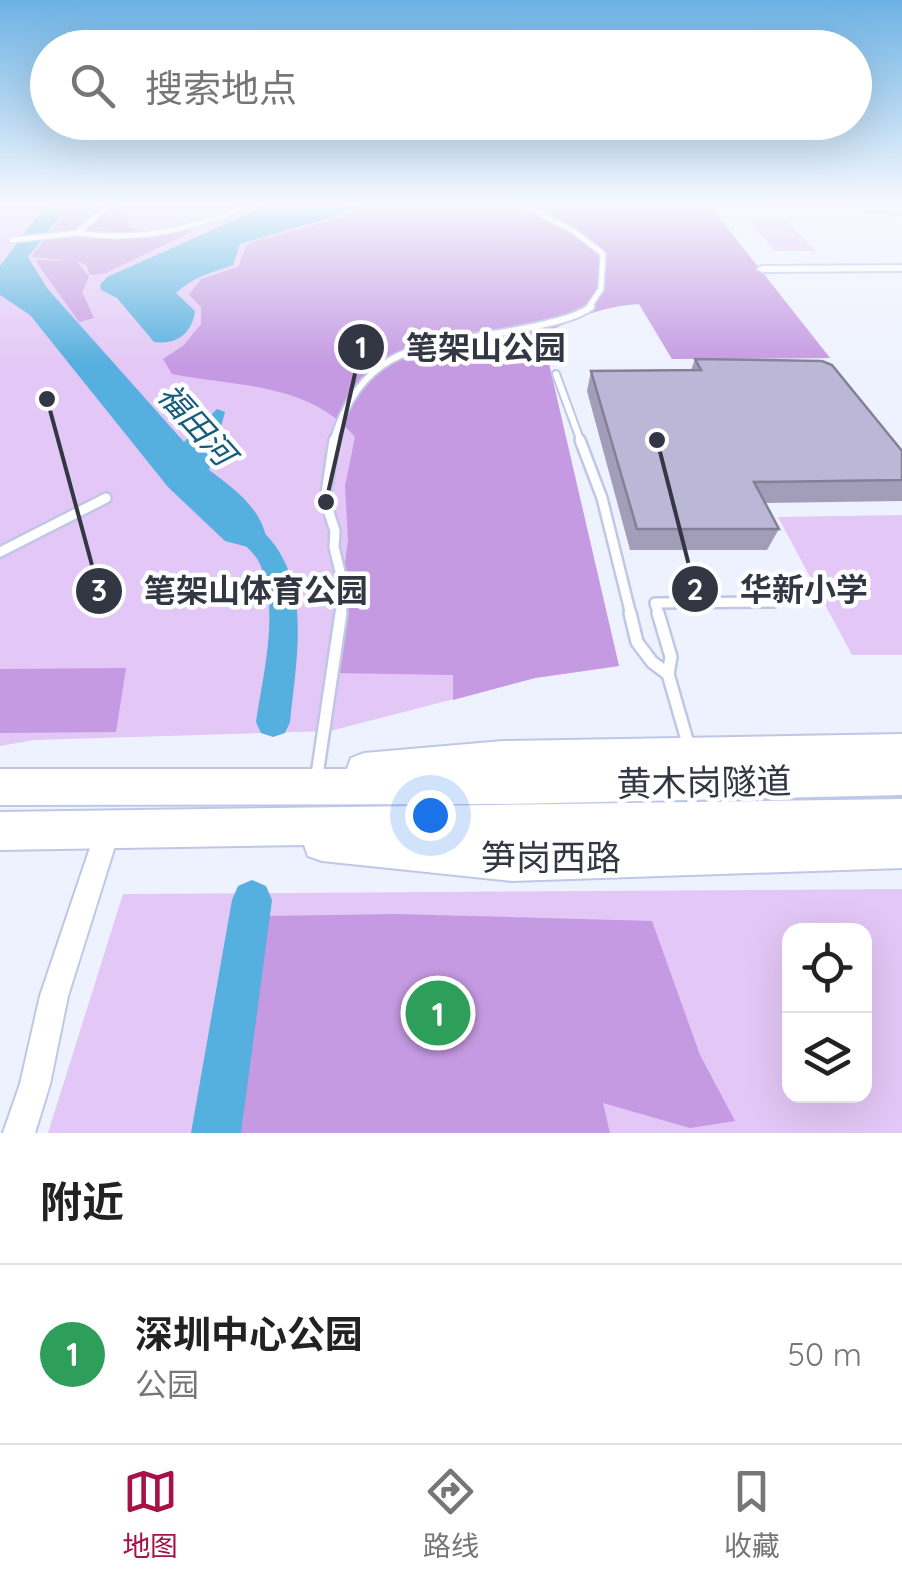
<!DOCTYPE html>
<html lang="zh">
<meta charset="utf-8">
<style>
body{margin:0;font-family:Quicksand,"Noto Sans SC",sans-serif;background:#f2f2f2;color:#222}
.controls{position:absolute;right:30px;bottom:30px;display:grid;overflow:hidden;border-radius:20px;box-shadow:0 10px 40px #0002}
.controls button{width:90px;height:90px;display:grid;place-items:center;padding:0;border:0;border-bottom:2px solid #e0e0e0;background:#fff;color:#222;font:50px sans-serif}
.you{position:absolute;left:430px;top:815px;width:35px;height:35px;margin:-25px;border:8px solid #fff;border-radius:50%;background:#1a73e8;box-shadow:0 0 0 15px #1a73e833}
.badge{display:grid;place-items:center;width:65px;height:65px;border-radius:50%;background:#a71246;color:#fff;font-size:32px;font-weight:700}
.pin{position:absolute;translate:-50% -50%;border:5px solid #fff;box-shadow:0 2px 10px #0006}
.list{margin:0;padding:0;list-style:none}
h2{display:flex;justify-content:space-between;align-items:center;height:130px;margin:0;padding:0 40px;font-size:42px}
h2 small{font-size:32px;font-weight:400;color:#767676}
.list li{display:grid;grid-template-columns:65px 1fr auto;gap:30px;align-items:center;box-sizing:border-box;height:180px;padding:0 40px;border-top:2px solid #e0e0e0}
.list b{display:block;font-size:38px;white-space:nowrap}
.list p{margin:0;font-size:32px;white-space:nowrap;color:#767676}
.list em{font-size:32px;font-style:normal;color:#767676}
.icon{flex:none;width:55px;height:55px;fill:none;stroke:currentColor;stroke-width:2;stroke-linecap:round;stroke-linejoin:round}
.map{position:relative;flex:none;width:902px;height:1133px;overflow:hidden}
.search{position:absolute;background:#fff;box-shadow:0 10px 40px #0002;left:30px;right:30px;top:30px;height:110px;display:flex;align-items:center;gap:25px;box-sizing:border-box;padding:0 35px;border-radius:55px;color:#767676;font-size:38px}
.sheet{height:310px;background:#fff}
nav{display:flex;justify-content:space-around;align-items:center;box-sizing:border-box;height:140px;border-top:2px solid #e0e0e0;background:#fff;font-size:28px;color:#767676}
nav a{display:grid;justify-items:center;gap:5px}
nav .on{color:#a71246}
.map>svg:first-child{display:block}
.green{fill:#e3c7f6;fill-rule:evenodd}
.forest{fill:#c59ae2}
.water{fill:#55afdf}
.lines{fill:none;stroke-linecap:round;stroke-linejoin:round}
.river{fill:#55afdf;fill-rule:evenodd}
.lane-far3-casing{stroke:#bec7e6;stroke-width:8}
.lane-far2-casing{stroke:#bec7e6;stroke-width:10}
.lane-far1-casing{stroke:#bec7e6;stroke-width:14}
.lane-casing{stroke:#bec7e6;stroke-width:16}
.street-casing{stroke:#bec7e6;stroke-width:4}
.primary-casing{stroke:#bec7e6;stroke-width:4}
.lane-far3{stroke:#fff;stroke-width:5}
.lane-far2{stroke:#fff;stroke-width:6}
.lane-far1{stroke:#fff;stroke-width:9}
.lane{stroke:#fff;stroke-width:11}
.street{fill:#fff;fill-rule:evenodd}
.primary{fill:#fff;fill-rule:evenodd}
.wall{fill:#a29db9}
.building{fill:#bcb7d7;stroke:#848096;stroke-width:2.5}
.labels{text-anchor:middle;dominant-baseline:central;stroke-width:9;stroke-linejoin:round;paint-order:stroke}
.water-label{font-size:32px;font-style:italic;fill:#155b7b;stroke:#fff}
.near-street-label{font-size:35px;fill:#333643;stroke:#fff}
.leader{fill:none;stroke:#333643;stroke-width:4}
.callout-dot{fill:#333643;stroke:#fff;stroke-width:4}
.mark-label{font-size:30px;text-anchor:middle;font-weight:bold;fill:#fff}
.callout-label{font-size:32px;text-anchor:middle;font-weight:bold;fill:#333643;stroke:#fff;stroke-width:9;stroke-linejoin:round;paint-order:stroke}
</style>
<div class="map">
<svg width="902" height="1133" viewBox="0 0 902 1133">
<rect width="100%" height="100%" fill="#eef2fe"/>
<g class="green">
<path d="M0 206H710L830 358 672 359 639 304C599 306 567 322 533 339L546 351 619 666 535 678 330 731 34 740 0 746Z"/>
<path d="M748 220H786L816 251H775Z"/>
<path d="M902 515V655H852L778 517Z"/>
<path d="M902 889V1133H48L123 894ZM790 931H864V1096H790Z"/>
</g>
<g class="forest">
<path d="M70 206H122L128 214V227C149 236 171 221 191 232L106 273 90 275 86 265 77 261 89 277 82 292 94 318 79 322 35 260 74 261 31 257Z"/>
<path d="M357 206H710L830 358 672 359 639 304C599 306 567 322 533 339L546 351 619 666 535 678 453 700V675L330 673 348 540 345 486 355 437C309 382 237 387 172 374L163 359 184 345 201 324V307L189 295 201 279 238 267 246 246 255 241 348 216Z"/>
<path d="M126 668 116 732 0 733V669Z"/>
<path d="M396 914 652 921 700 1055 735 1121 690 1128 603 1103 610 1133H237L254 942 265 916Z"/>
</g>
<g class="water">
<path d="M45 206H68L28 257 47 288 184 442 217 409 225 412 209 470C232 487 260 507 266 537L248 547 225 541 168 487 30 315 0 295V266Z"/>
<path d="M266 206H349L339 215 240 244 233 265C211 273 193 277 176 293L195 311C192 334 176 345 154 342L117 298 101 290 100 285 107 277Z"/>
</g>
<g class="lines">
<g class="river">
<path d="M230 508C243 512 252 522 261 530 314 578 296 659 290 722L285 733 273 737 261 733 256 722C263 674 280 611 260 564 251 545 228 535 217 517L221 511Z"/>
<path d="M252 880 266 886 272 900 241 1133H191L232 900 238 886Z"/>
</g>
<g class="lane-far3-casing">
<g id="lane-far3">
<path d="M526 206 575 232 603 254 601 289 587 310"/>
<path d="M861 207 902 209"/>
<path d="M77 233C140 242 190 229 249 206"/>
<path d="M12 240 77 233 108 206"/>
</g>
</g>
<g class="lane-far2-casing">
<g id="lane-far2">
<path d="M556 374 581 442"/>
<path d="M333 442C365 333 440 347 532 327 552 322 573 319 591 307"/>
</g>
</g>
<g class="lane-far1-casing">
<g id="lane-far1">
<path d="M334 440 325 500 335 531 334 547 344 588 341 615"/>
<path d="M580 440 602 498 631 615"/>
<path d="M0 552 106 498"/>
<path d="M659 615 655 603 774 602"/>
</g>
</g>
<g class="lane-casing">
<g id="lane">
<path d="M630 613 637 642 652 662 668 674 689 747"/>
<path d="M658 613 671 657 668 674"/>
<path d="M317 775 341 613"/>
</g>
</g>
<g class="street-casing">
<g id="street">
<path d="M902 265V271L762 272 757 269 762 266Z"/>
<path d="M108 818 117 821 120 830 68 996 50 1084 35 1133H3L20 1084 40 996 96 830 99 821Z"/>
</g>
</g>
<g class="primary-casing">
<g id="primary">
<path d="M902 734V795L505 804 0 805V769H347L351 758 364 753 503 741Z"/>
<path d="M902 799V868L512 881 322 861 308 856 304 845 0 850V812Z"/>
</g>
</g>
<use href="#lane-far3" class="lane-far3"/>
<use href="#lane-far2" class="lane-far2"/>
<use href="#lane-far1" class="lane-far1"/>
<use href="#lane" class="lane"/>
<use href="#street" class="street"/>
<use href="#primary" class="primary"/>
</g>
<path class="wall" d="M695 359 902 451V501L765 503 779 529 767 550H630L587 391 591 371 691 370Z"/>
<path class="building" d="M695 359 822 361 832 365 902 451V480L754 482 779 529H637L591 371 701 370Z"/>
<linearGradient id="sky" x2="0" y2="1"><stop stop-color="#6db2e4"/><stop offset="0.56" stop-color="#f7f9ff"/><stop offset="1" stop-color="#f7f9ff" stop-opacity="0"/></linearGradient>
<rect width="902" height="365" fill="url(#sky)"/>
<g class="labels">
<g class="water-label">
<text transform="translate(197 424) rotate(48)">福田河</text>
</g>
<g class="near-street-label">
<text transform="translate(704 782) rotate(-1)">黄木岗隧道</text>
<text x="551" y="857">笋岗西路</text>
</g>
</g>
<path class="leader" d="M326 502L361 347M657 440L695 589M47 399L99 591"/>
<g class="callout-dot">
<circle cx="326" cy="502" r="10"/>
<circle cx="657" cy="440" r="10"/>
<circle cx="47" cy="399" r="10"/>
<circle cx="361" cy="347" r="25"/>
<circle cx="695" cy="589" r="25"/>
<circle cx="99" cy="591" r="25"/>
</g>
<g class="mark-label">
<text x="361" y="358">1</text>
<text x="695" y="600">2</text>
<text x="99" y="601">3</text>
</g>
<g class="callout-label">
<text x="486" y="359">笔架山公园</text>
<text x="804" y="601">华新小学</text>
<text x="256" y="602">笔架山体育公园</text>
</g>
</svg>
<div class="controls">
<button><svg class="icon" aria-label="locate" viewBox="0 0 24 24"><circle cx="12" cy="12" r="6"/><path d="M12 2v4M12 18v4M2 12h4M18 12h4"/></svg></button>
<button><svg class="icon" aria-label="layers" viewBox="0 0 24 24"><path d="M12 4l9 5-9 5-9-5zM3 14l9 5 9-5"/></svg></button>
</div>
<div class="you"></div>
<div class="pin badge" style="left:438px;top:1013px;background:#2e9e5b">1</div>
<div class="search"><svg class="icon" aria-label="search" viewBox="0 0 24 24"><circle cx="10" cy="10" r="6"/><path d="M15 15l6 6"/></svg>搜索地点</div>
</div>
<section class="sheet">
<h2>附近<small></small></h2>
<ul class="list">
<li><span class="badge" style="background:#2e9e5b">1</span><div><b>深圳中心公园</b><p>公园</p></div><em>50 m</em></li>
</ul>
</section>
<nav>
<a class="on"><svg class="icon" aria-label="map" viewBox="0 0 24 24"><path d="M3 6l6-2 6 2 6-2v14l-6 2-6-2-6 2zM9 4v14M15 6v14"/></svg>地图</a>
<a><svg class="icon" aria-label="directions" viewBox="0 0 24 24"><path d="M12 3l9 9-9 9-9-9zM9 14v-3h6M13 9l2 2-2 2"/></svg>路线</a>
<a><svg class="icon" aria-label="saved" viewBox="0 0 24 24"><path d="M7 4h10v16l-5-4-5 4z"/></svg>收藏</a>
</nav>
